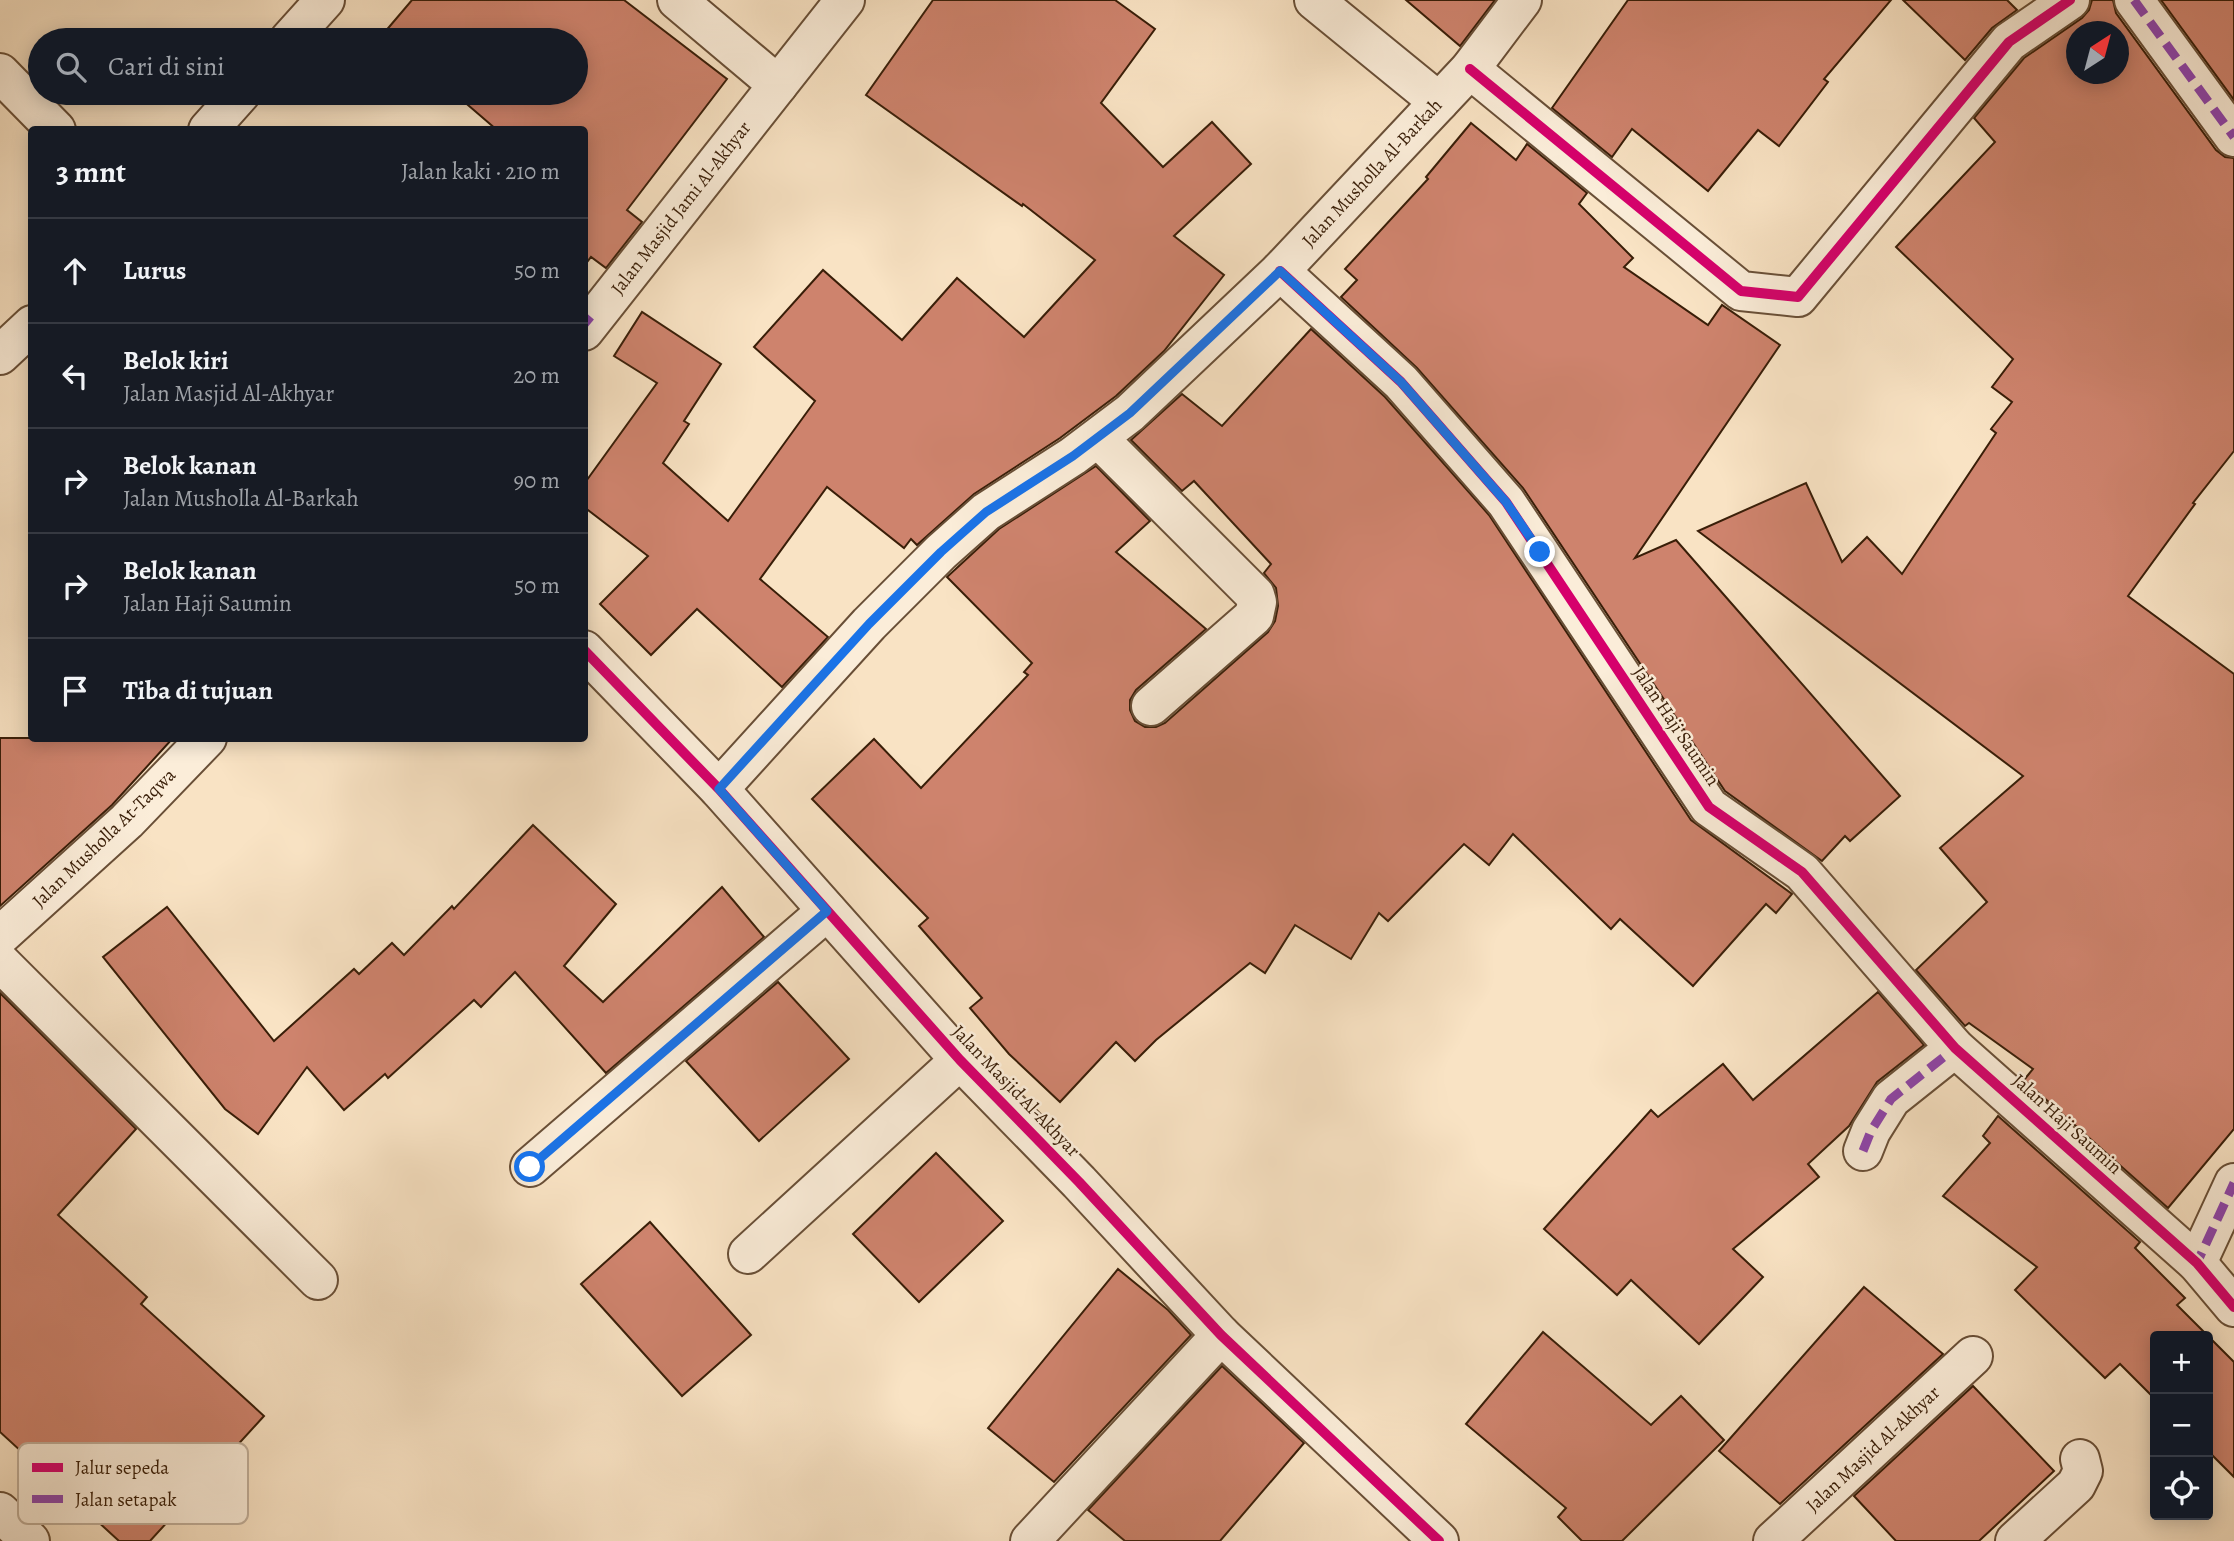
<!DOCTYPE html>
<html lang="id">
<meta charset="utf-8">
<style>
body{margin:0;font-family:Alegreya,serif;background:#20242c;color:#f1f3f6}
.controls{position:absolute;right:21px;bottom:21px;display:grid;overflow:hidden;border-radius:7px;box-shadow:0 4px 18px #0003}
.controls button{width:63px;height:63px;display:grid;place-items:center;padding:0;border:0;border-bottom:2px solid #363941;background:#171b24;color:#f1f3f6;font:35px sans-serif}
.compass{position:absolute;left:2066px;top:21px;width:63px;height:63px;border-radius:50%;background:#171b24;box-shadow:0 4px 18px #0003;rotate:36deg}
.stop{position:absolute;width:21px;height:21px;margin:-16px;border:5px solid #1a73e8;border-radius:50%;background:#fff}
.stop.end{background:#1a73e8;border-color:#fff;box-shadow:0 2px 7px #0008}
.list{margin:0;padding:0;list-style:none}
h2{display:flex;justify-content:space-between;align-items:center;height:91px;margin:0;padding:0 28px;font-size:30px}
h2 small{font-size:23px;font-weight:400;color:#9ea1a6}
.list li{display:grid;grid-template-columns:46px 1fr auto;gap:21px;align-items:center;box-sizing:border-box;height:105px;padding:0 28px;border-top:2px solid #363941}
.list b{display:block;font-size:26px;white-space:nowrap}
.list p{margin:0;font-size:23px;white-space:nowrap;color:#9ea1a6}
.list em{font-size:23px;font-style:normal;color:#9ea1a6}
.icon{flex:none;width:38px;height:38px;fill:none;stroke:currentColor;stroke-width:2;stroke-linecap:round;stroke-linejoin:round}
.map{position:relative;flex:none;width:2234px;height:1541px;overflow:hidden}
.search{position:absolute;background:#171b24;box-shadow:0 4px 18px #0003;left:28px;top:28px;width:560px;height:77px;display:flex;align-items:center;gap:18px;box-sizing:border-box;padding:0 24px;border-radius:38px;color:#9ea1a6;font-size:26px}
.panel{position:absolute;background:#171b24;box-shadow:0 4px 18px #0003;left:28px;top:126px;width:560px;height:616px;border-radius:7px}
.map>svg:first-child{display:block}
.building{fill:#ce836d;stroke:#391e08;stroke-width:2;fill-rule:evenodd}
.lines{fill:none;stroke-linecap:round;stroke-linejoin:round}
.minor-casing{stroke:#694f37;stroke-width:42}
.minor{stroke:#fbedd9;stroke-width:38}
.quiet{stroke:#8e44ad;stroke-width:9;stroke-dasharray:18 9;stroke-linecap:butt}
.cycleway-casing{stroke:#fbedd9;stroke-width:15}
.cycleway{stroke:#d6006c;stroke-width:10}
.route{stroke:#1a73e8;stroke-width:9}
.labels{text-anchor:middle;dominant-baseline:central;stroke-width:5;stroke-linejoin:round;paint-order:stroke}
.street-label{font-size:19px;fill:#391e08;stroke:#fbedd9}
.key{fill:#fbedd9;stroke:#c1af9a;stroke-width:2}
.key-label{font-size:19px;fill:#391e08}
</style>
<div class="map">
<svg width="2234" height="1541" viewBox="0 0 2234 1541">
<rect width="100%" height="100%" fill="#f9e3c4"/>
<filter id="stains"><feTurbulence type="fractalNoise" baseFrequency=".00286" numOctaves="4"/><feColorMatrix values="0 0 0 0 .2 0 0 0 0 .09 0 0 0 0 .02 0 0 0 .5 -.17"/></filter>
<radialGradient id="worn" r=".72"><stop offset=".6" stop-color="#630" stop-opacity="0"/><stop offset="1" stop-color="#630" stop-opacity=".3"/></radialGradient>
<g class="building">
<path d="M412 0H624L727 79 627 210 642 222 606 268 591 257 584 266V130H497L454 93H576V40H392L384 33Z"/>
<path d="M933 0H1115L1155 29 1101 103 1163 167 1212 122 1251 164 1174 236 1224 275 1164 351 1116 396 1060 438 974 494 917 545 911 539 904 548 827 487 760 579 828 637 782 687 697 609 651 655 600 604 648 556 584 507V484L657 383 614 356 642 312 721 364 684 421 689 424 663 463 728 521 815 401 754 347 823 270 902 340 957 278 1024 337 1095 260 1023 204 1022 206 866 95Z"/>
<path d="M1406 0H1495L1460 46Z"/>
<path d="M1628 0H1891L1824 79 1828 82 1779 146 1758 130 1708 191 1632 129 1612 157 1552 108Z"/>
<path d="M1903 0H2007L2017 10 1992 28 1965 60Z"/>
<path d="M2092 0H2113L2116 13 2216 150 2225 157 2234 158V451L2193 503 2195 504 2128 596 2234 674V1129L2168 1208 2024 1080 2033 1069 1969 1023 1965 1026 1916 970 1987 902 1940 848 2023 776 1698 531 1806 483 1842 562 1867 537 1902 574 1996 433 1991 429 2012 402 1992 387 2013 359 1896 247 1995 142 1974 118 2024 58 2082 18 2089 10ZM2076 32H2118V74H2076Z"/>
<path d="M2161 0H2234V100Z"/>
<path d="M1471 123 1516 160 1527 144 1587 193 1579 204 1633 258 1624 267 1708 325 1722 305 1780 345 1635 558 1676 540 1900 796 1850 841 1845 836 1822 861 1725 791 1523 488 1417 368 1341 297 1357 280 1345 269 1428 179 1426 177Z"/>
<path d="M1311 329 1385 397 1489 515 1691 820 1792 894 1776 913 1766 904 1693 986 1620 919 1611 929 1513 834 1489 865 1464 844 1388 921 1379 913 1351 959 1295 925 1265 973 1250 963 1156 1040 1135 1061 1116 1042 1060 1102 1009 1054 970 1008 982 998 919 926 928 918 812 799 874 739 921 788 1028 675 1024 672 1032 663 947 577 999 529 1096 466 1150 521 1116 552 1206 629 1136 690 1130 700V710L1135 721 1145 727H1156L1165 723 1268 632 1275 621 1278 606 1276 588 1264 573 1271 564 1194 481 1182 491 1131 440 1182 394 1222 426Z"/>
<path d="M0 738H173L112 805 0 906Z"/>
<path d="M533 825 616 904 564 966 603 1002 722 887 764 937 606 1073 515 972 481 1007 474 1000 388 1078 385 1074 344 1110 307 1067 258 1134 225 1109 103 957 167 907 274 1041 354 969 359 974 392 943 404 955 452 906 454 909Z"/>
<path d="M778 982 849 1059 759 1141 686 1061Z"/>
<path d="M1878 992 1924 1045 1877 1082 1849 1126 1808 1164 1819 1177 1733 1249 1763 1277 1699 1344 1631 1280 1617 1295 1544 1229 1651 1110 1658 1117 1723 1064 1753 1100Z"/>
<path d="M0 993 136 1129 58 1215 147 1297 141 1304 264 1416 150 1541H119L0 1432Z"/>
<path d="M1998 1116 2140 1242 2135 1248 2185 1298 2177 1305 2234 1362V1477L2208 1451V1336H2155V1399L2120 1364 2105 1378 2015 1290 2037 1267 1943 1196 1990 1143 1983 1136Z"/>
<path d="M936 1153 1003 1221 919 1302 853 1234Z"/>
<path d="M650 1222 751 1335 682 1396 581 1284Z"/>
<path d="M1118 1269 1168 1310 1191 1335 1054 1482 988 1428Z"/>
<path d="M1864 1287 1943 1354 1780 1504 1719 1451Z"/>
<path d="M1543 1332 1651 1425 1681 1396 1724 1440 1622 1541H1582L1558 1517 1566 1508 1466 1424Z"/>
<path d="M1222 1366 1304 1443 1220 1541H1125L1088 1510Z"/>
<path d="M1973 1386 2054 1471 1979 1541H1896L1854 1496Z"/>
</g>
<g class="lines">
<g class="minor-casing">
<g id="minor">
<path d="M677 0 778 85"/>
<path d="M1314 0 1439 102"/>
<path d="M2134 0 2234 137"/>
<path d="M289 40 325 0"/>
<path d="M1470 69 1741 291 1798 297 2009 42 2070 0"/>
<path d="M0 73 56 130"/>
<path d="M208 130 241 93"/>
<path d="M1280 271 1401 382 1506 502 1709 807 1802 872 1955 1048 2197 1263 2234 1307"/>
<path d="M584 331 845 0"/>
<path d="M0 355 32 325"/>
<path d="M1098 438 1255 595 1257 602 1254 616 1151 706"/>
<path d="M584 650 719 789 960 1060 1079 1182 1221 1335 1439 1541"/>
<path d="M719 789 869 624 941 552 986 512 1073 456 1130 413 1280 271 1470 69 1522 0"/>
<path d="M0 936 127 821 207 738"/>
<path d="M0 962 318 1280"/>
<path d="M1863 1151 1871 1131 1891 1099 1955 1048"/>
<path d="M530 1167 827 911"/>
<path d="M748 1254 960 1060"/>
<path d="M2197 1263 2234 1183"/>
<path d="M0 1512 30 1541"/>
<path d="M1030 1541 1221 1335"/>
<path d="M1773 1541 1973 1356"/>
<path d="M2015 1541 2076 1485 2083 1471 2080 1459"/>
</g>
</g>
<use href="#minor" class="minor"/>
<g class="quiet">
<path d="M2134 0 2234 137"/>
<path d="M584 317 591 323"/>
<path d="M1863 1151 1871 1131 1891 1099 1955 1048"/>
<path d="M2192 1259 2197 1263 2234 1183"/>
</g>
<g class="cycleway-casing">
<g id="cycleway">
<path d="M1470 69 1741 291 1798 297 2009 42 2070 0"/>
<path d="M1280 271 1401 382 1506 502 1709 807 1802 872 1955 1048 2197 1263 2234 1307"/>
<path d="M584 650 719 789 960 1060 1079 1182 1221 1335 1439 1541"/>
</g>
</g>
<use href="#cycleway" class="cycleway"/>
</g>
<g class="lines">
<path class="route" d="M530 1167 827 911 719 789 869 624 941 552 986 512 1073 456 1130 413 1280 271 1401 382 1506 502 1540 552"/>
</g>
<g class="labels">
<g class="street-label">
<text transform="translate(1372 173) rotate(-47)">Jalan Musholla Al-Barkah</text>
<text transform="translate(681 208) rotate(-52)">Jalan Masjid Jami Al-Akhyar</text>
<text transform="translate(1676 726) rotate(56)">Jalan Haji Saumin</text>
<text transform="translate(104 838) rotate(-44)">Jalan Musholla At-Taqwa</text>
<text transform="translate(1016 1091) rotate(46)">Jalan Masjid Al-Akhyar</text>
<text transform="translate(2067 1124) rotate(42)">Jalan Haji Saumin</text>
<text transform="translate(1873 1449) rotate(-43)">Jalan Masjid Al-Akhyar</text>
</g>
</g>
<rect x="18" y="1443" width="230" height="81" rx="10" class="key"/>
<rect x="32" y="1463" width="31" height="9" fill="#d6006c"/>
<rect x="32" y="1495" width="31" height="8" fill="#8e44ad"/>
<g class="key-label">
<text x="75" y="1474">Jalur sepeda</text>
<text x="75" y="1506">Jalan setapak</text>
</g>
<rect width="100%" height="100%" filter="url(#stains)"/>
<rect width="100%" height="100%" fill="url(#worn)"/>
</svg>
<div class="controls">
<button>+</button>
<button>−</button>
<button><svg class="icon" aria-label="locate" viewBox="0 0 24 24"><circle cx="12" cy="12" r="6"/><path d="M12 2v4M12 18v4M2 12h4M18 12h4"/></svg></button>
</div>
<svg class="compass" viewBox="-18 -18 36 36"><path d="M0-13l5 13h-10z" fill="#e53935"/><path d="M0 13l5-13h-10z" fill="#9ea1a6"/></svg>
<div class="stop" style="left:530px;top:1167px"></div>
<div class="stop end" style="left:1540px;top:552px"></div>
<div class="search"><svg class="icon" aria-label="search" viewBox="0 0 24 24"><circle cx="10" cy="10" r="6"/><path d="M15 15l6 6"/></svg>Cari di sini</div>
<section class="panel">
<h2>3 mnt<small>Jalan kaki · 210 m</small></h2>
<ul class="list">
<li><svg class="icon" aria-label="ahead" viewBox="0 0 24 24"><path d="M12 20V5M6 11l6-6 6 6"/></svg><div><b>Lurus</b></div><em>50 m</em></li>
<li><svg class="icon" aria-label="left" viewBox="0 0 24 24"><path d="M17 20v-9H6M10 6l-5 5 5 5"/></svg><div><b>Belok kiri</b><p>Jalan Masjid Al-Akhyar</p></div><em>20 m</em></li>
<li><svg class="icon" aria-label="right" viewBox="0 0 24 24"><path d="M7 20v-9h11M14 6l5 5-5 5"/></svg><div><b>Belok kanan</b><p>Jalan Musholla Al-Barkah</p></div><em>90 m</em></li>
<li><svg class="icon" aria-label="right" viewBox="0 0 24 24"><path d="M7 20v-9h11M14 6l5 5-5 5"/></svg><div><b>Belok kanan</b><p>Jalan Haji Saumin</p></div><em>50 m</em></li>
<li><svg class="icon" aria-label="arrive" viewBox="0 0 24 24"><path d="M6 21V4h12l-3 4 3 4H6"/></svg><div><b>Tiba di tujuan</b></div></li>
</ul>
</section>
</div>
